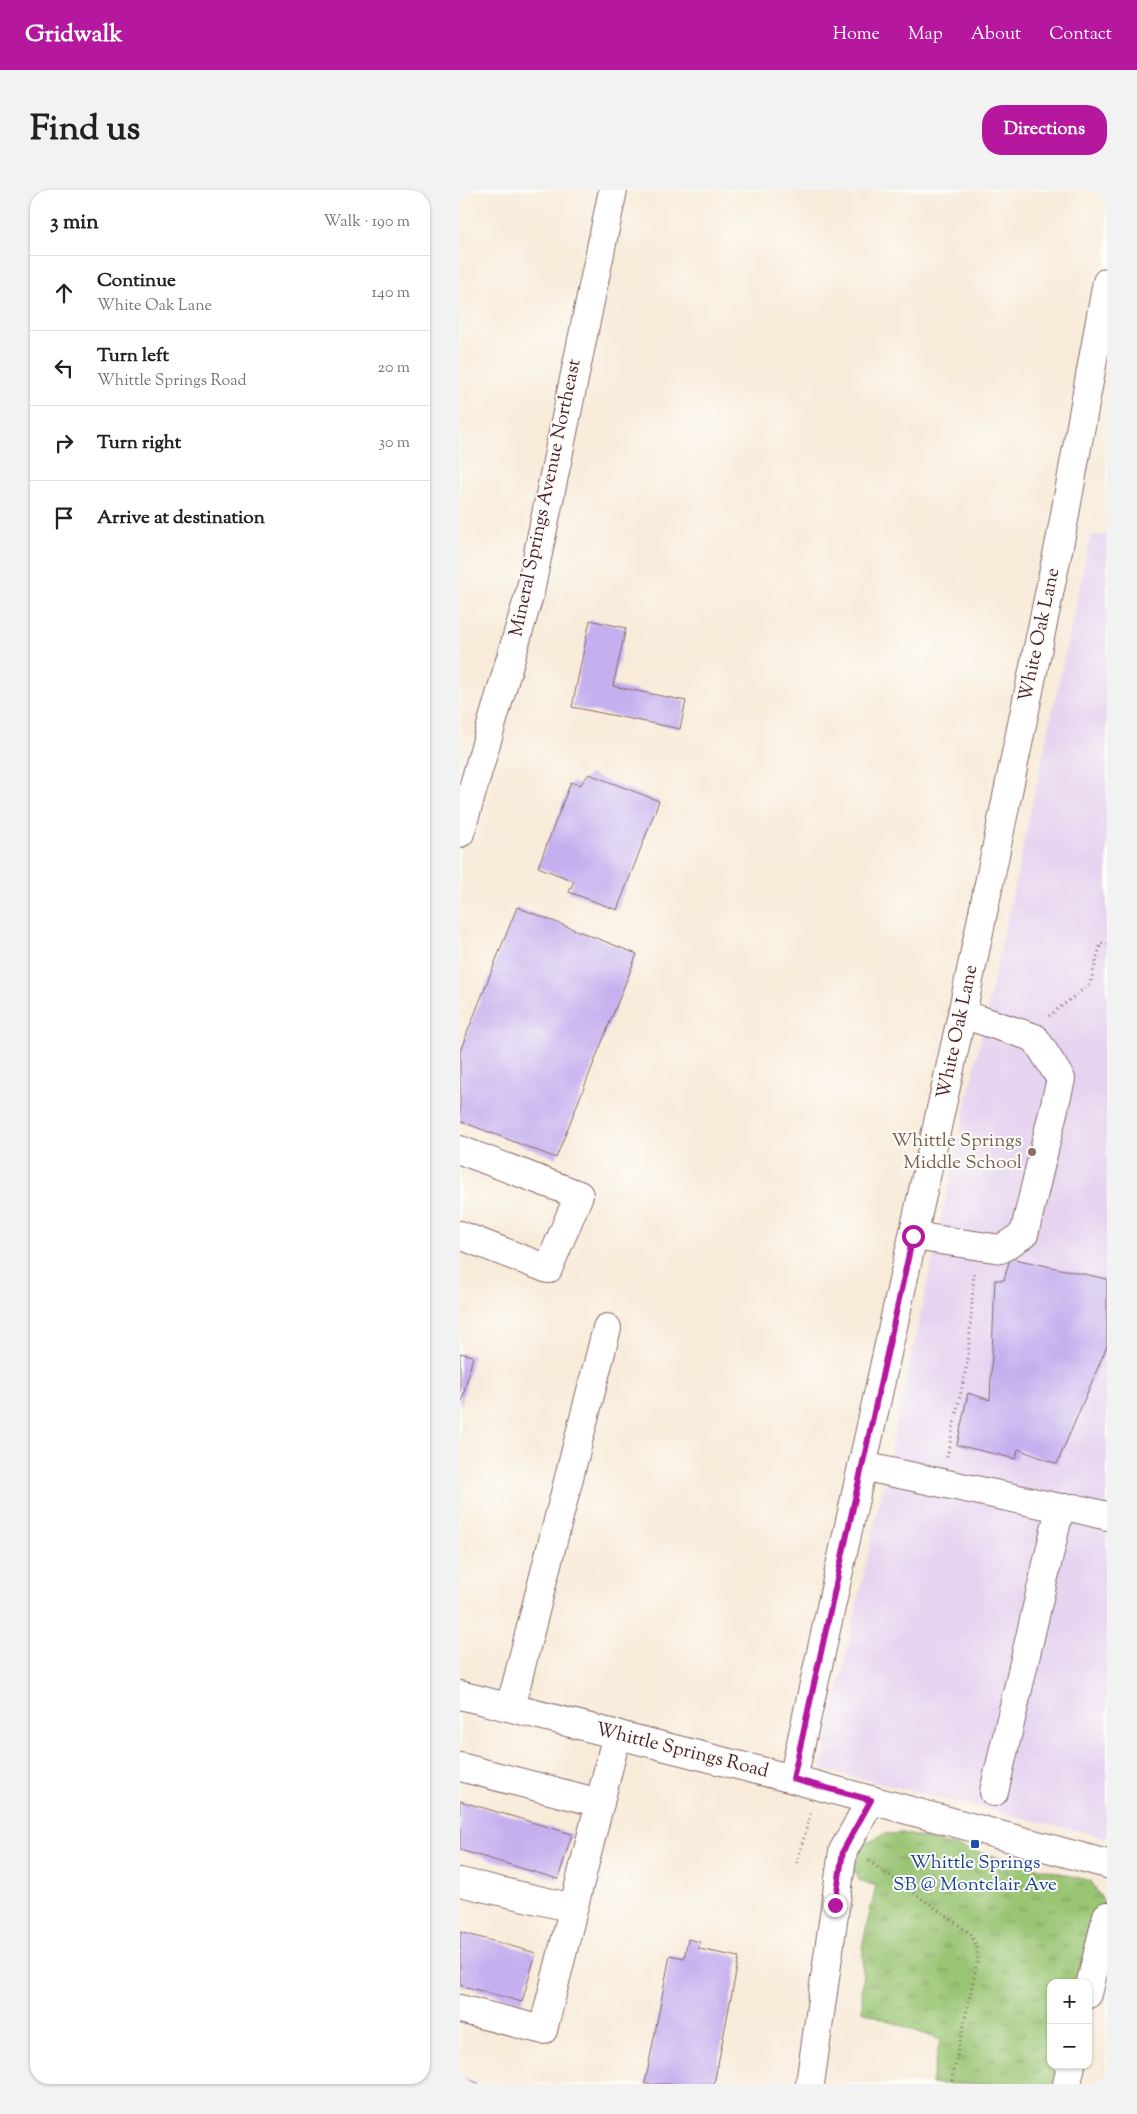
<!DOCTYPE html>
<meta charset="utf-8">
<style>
body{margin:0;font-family:"Sorts Mill Goudy",serif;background:#f2f2f2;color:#202124}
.controls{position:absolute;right:15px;bottom:15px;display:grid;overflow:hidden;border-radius:10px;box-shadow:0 1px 4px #0004}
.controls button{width:45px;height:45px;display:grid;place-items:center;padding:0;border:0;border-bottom:1px solid #e0e0e0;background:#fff;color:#202124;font:25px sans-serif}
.stop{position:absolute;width:15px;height:15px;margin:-11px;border:4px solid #b5179e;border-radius:50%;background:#fff}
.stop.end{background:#b5179e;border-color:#fff;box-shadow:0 1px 5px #0008}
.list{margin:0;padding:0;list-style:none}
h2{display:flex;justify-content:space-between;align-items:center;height:65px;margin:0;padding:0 20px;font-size:21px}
h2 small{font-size:16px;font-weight:400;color:#757577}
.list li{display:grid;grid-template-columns:32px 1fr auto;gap:15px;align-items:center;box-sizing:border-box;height:75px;padding:0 20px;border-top:1px solid #e0e0e0}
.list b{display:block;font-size:19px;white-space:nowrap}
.list p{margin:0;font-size:16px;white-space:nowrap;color:#757577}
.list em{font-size:16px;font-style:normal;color:#757577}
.icon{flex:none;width:28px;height:28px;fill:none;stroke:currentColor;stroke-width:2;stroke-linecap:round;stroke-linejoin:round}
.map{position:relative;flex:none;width:647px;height:1894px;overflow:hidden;border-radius:20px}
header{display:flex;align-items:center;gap:30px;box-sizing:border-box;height:70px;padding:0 25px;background:#b5179e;color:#fff}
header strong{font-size:24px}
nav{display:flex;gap:28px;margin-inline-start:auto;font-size:18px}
.intro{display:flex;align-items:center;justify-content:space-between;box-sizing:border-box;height:120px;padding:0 30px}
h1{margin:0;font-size:35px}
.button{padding:12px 22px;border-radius:20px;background:#b5179e;color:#fff;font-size:18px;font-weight:700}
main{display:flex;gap:30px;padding:0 30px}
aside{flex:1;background:#fff;border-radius:20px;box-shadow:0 1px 4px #0004}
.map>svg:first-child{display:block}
.built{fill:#e6d3f0}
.grass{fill:url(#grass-tufts);stroke:#72724f}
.building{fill:#c5b0ef}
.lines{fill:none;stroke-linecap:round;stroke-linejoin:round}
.minor-casing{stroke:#876668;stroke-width:30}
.path{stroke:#876668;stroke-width:3;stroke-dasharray:1 4;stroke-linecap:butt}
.minor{stroke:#fff;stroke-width:28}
.route{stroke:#b5179e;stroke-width:6}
.education-dot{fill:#8d6e63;stroke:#fdfcf7;stroke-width:2}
.transit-dot{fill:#1a4fb4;stroke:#fdfcf7;stroke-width:2}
.labels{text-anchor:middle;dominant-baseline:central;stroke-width:4;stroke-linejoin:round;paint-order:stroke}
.street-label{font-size:19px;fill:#4a1f2b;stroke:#fdfcf7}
.education-label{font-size:19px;fill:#785e54;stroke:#fdfcf7;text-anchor:end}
.transit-label{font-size:19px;fill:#164399;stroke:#fdfcf7}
</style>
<header>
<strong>Gridwalk</strong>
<nav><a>Home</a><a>Map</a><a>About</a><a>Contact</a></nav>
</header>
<div class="intro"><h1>Find us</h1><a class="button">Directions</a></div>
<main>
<aside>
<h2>3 min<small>Walk · 190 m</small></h2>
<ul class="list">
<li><svg class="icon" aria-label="ahead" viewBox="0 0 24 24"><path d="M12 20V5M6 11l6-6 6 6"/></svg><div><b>Continue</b><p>White Oak Lane</p></div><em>140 m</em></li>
<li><svg class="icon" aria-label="left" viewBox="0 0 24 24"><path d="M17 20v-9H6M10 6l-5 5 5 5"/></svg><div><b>Turn left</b><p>Whittle Springs Road</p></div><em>20 m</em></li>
<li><svg class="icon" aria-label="right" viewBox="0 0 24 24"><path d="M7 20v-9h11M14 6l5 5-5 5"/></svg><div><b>Turn right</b></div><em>30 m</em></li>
<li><svg class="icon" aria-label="arrive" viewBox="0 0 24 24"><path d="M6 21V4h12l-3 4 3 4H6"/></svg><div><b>Arrive at destination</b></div></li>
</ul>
</aside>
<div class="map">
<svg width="647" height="1894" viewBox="0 0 647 1894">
<defs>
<pattern id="grass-tufts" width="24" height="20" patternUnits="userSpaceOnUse" patternTransform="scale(1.25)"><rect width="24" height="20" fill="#9ac573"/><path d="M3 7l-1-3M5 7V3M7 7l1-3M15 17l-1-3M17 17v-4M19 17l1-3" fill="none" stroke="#809f5f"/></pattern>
</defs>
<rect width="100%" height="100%" fill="#fdfcf7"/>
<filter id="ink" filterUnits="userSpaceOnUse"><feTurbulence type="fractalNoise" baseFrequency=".02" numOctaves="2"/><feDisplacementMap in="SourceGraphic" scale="10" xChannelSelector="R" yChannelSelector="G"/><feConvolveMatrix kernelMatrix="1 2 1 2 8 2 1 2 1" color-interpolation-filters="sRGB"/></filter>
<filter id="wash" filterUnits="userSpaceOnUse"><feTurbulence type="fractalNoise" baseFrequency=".0096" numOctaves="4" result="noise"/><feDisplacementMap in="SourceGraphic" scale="20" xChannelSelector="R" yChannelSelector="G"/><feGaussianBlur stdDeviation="1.12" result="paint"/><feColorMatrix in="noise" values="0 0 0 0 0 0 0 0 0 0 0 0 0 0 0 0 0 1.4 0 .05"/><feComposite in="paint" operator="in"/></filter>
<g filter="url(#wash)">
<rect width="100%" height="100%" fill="#f8ebd9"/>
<path class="built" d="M631 345H647V1648L361 1579Z"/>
<path class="grass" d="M443 1643 631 1691 643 1711 622 1793H591V1875H601L596 1894H471L480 1850 402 1821 403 1752 416 1696 399 1690 393 1679 404 1653 424 1644Z"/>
<g id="blocks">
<g class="building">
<path d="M130 430 166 438 153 496 226 511 220 539 112 517Z"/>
<path d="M129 584 199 611 157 720 109 702 114 691 78 677 111 592 120 595Z"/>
<path d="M57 717 177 764 96 968 0 931V861Z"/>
<path d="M550 1068 647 1089V1156L597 1274 558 1259 556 1269 497 1255 508 1203 530 1210 535 1090H544Z"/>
<path d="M0 1163 13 1166 1 1215H0Z"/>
<path d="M0 1611 112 1644 98 1689 0 1660Z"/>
<path d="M0 1742 76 1763 62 1812 0 1795Z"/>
<path d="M228 1749 240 1752 239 1759 279 1767 254 1894H185L210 1765 224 1768Z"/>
<path d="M0 1888 19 1894H0Z"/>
</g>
</g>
</g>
<g filter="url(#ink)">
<use href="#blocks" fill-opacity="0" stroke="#876668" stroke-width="1"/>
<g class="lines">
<g class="minor-casing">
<g id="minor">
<path d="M0 643 70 402 153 0"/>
<path d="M0 960 119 1005 88 1079 0 1045"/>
<path d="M453 1046 541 1059 564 1044 601 889 575 848 502 824"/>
<path d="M402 1276 600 1318H614L647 1326"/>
<path d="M0 1505 333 1589 647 1674"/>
<path d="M49 1517 56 1496 147 1138"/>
<path d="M0 1577 140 1613"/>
<path d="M333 1589 502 824 601 346 647 92"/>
<path d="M534 1602 600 1318"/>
<path d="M0 1692 113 1718"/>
<path d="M628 1804 647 1726"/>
<path d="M0 1819 83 1840 157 1544"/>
<path d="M350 1894 383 1661 411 1610"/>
<path d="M607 1894 611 1875"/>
</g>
</g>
<g class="path">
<path d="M589 826 630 794 641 753 647 754"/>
<path d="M487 1267 508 1169 514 1083"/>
<path d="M409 1671 510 1743 516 1755 518 1769 491 1894"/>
<path d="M337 1673 351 1621"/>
</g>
<use href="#minor" class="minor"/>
</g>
</g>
<g class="lines" filter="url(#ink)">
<path class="route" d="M375 1715 383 1661 411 1610 333 1589 453 1046"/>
</g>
<circle class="education-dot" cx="572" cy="962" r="5"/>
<rect class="transit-dot" x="510" y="1649" width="10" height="10" rx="2.5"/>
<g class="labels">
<g class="street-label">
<text transform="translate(86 308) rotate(-78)">Mineral Springs Avenue Northeast</text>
<text transform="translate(580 445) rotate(-78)">White Oak Lane</text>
<text transform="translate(498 842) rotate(-78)">White Oak Lane</text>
<text transform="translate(222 1561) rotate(14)">Whittle Springs Road</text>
</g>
<g class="education-label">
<text x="562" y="951">Whittle Springs<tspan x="562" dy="22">Middle School</tspan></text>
</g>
<g class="transit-label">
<text x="515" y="1673">Whittle Springs<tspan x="515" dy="22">SB @ Montclair Ave</tspan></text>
</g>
</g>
</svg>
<div class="controls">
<button>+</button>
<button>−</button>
</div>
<div class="stop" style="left:453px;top:1046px"></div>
<div class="stop end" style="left:375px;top:1715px"></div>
</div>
</main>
